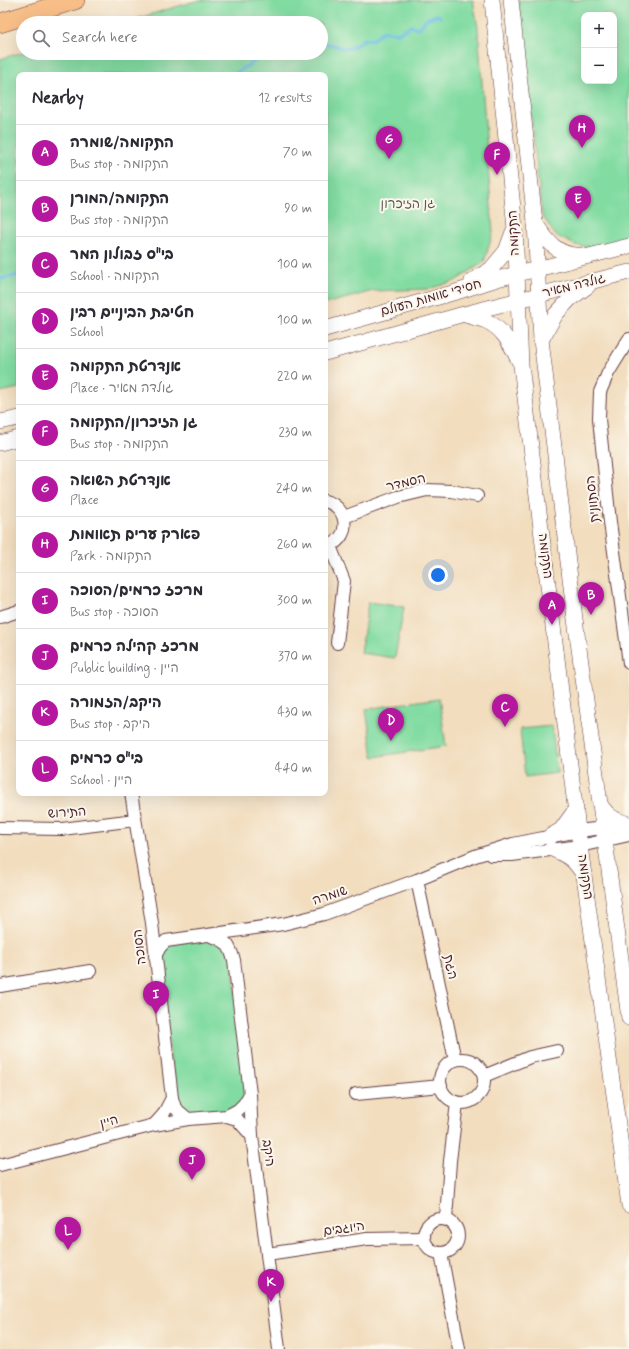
<!DOCTYPE html>
<meta charset="utf-8">
<style>
body{margin:0;font-family:Mynerve,"Playpen Sans Hebrew",sans-serif;background:#f7f7f7;color:#2b2b33}
.controls{position:absolute;right:12px;top:12px;display:grid;overflow:hidden;border-radius:8px;box-shadow:0 4px 16px #0002}
.controls button{width:36px;height:36px;display:grid;place-items:center;padding:0;border:0;border-bottom:1px solid #e1e1e2;background:#fff;color:#2b2b33;font:20px sans-serif}
.you{position:absolute;left:438px;top:575px;width:14px;height:14px;margin:-10px;border:3px solid #fff;border-radius:50%;background:#1a73e8;box-shadow:0 0 0 6px #1a73e833}
.badge{display:grid;place-items:center;width:26px;height:26px;border-radius:50%;background:#b5179e;color:#fff;font-size:13px;font-weight:700}
.pin{position:absolute;translate:-50% -33px;filter:drop-shadow(0 1px 2px #0008)}
.pin::after{content:'';position:absolute;top:21px;width:14px;height:12px;background:inherit;clip-path:polygon(0 0,100% 0,50% 100%)}
.list{margin:0;padding:0;list-style:none}
h2{display:flex;justify-content:space-between;align-items:center;height:52px;margin:0;padding:0 16px;font-size:17px}
h2 small{font-size:13px;font-weight:400;color:#7c7c81}
.list li{display:grid;grid-template-columns:26px 1fr auto;gap:12px;align-items:center;box-sizing:border-box;height:56px;padding:0 16px;border-top:1px solid #e1e1e2}
.list b{display:block;font-size:15px;white-space:nowrap}
.list p{margin:0;font-size:13px;white-space:nowrap;color:#7c7c81}
.list em{font-size:13px;font-style:normal;color:#7c7c81}
.icon{flex:none;width:22px;height:22px;fill:none;stroke:currentColor;stroke-width:2;stroke-linecap:round;stroke-linejoin:round}
.map{position:relative;flex:none;width:629px;height:1349px;overflow:hidden}
.search{position:absolute;background:#fff;box-shadow:0 4px 16px #0002;left:16px;top:16px;width:312px;height:44px;display:flex;align-items:center;gap:10px;box-sizing:border-box;padding:0 14px;border-radius:22px;color:#7c7c81;font-size:15px}
.panel{position:absolute;background:#fff;box-shadow:0 4px 16px #0002;left:16px;top:72px;width:312px;height:724px;border-radius:8px}
.map>svg:first-child{display:block}
.green{fill:#82dca2;stroke:#667e66;fill-rule:evenodd}
.lines{fill:none;stroke-linecap:round;stroke-linejoin:round}
.stream{stroke:#69bce5;stroke-width:3.5}
.minor-casing{stroke:#633c41;stroke-width:14}
.tertiary-casing{stroke:#633c41;stroke-width:16}
.primary-casing{stroke:#633c41;stroke-width:20}
.minor{stroke:#fff;stroke-width:12}
.tertiary{stroke:#fff;stroke-width:15}
.primary{stroke:#f7be88;stroke-width:19}
.labels{text-anchor:middle;dominant-baseline:central;stroke-width:4;stroke-linejoin:round;paint-order:stroke}
.park-label{font-size:13px;fill:#5b584f;stroke:#fbf7ec}
.street-label{font-size:13px;fill:#4a1f2b;stroke:#fbf7ec}
</style>
<div class="map">
<svg width="629" height="1349" viewBox="0 0 629 1349">
<rect width="100%" height="100%" fill="#fbf7ec"/>
<filter id="ink" filterUnits="userSpaceOnUse"><feTurbulence type="fractalNoise" baseFrequency=".025" numOctaves="2"/><feDisplacementMap in="SourceGraphic" scale="8" xChannelSelector="R" yChannelSelector="G"/><feConvolveMatrix kernelMatrix="1 2 1 2 8 2 1 2 1" color-interpolation-filters="sRGB"/></filter>
<filter id="wash" filterUnits="userSpaceOnUse"><feTurbulence type="fractalNoise" baseFrequency=".012" numOctaves="4" result="noise"/><feDisplacementMap in="SourceGraphic" scale="16" xChannelSelector="R" yChannelSelector="G"/><feGaussianBlur stdDeviation="0.9" result="paint"/><feColorMatrix in="noise" values="0 0 0 0 0 0 0 0 0 0 0 0 0 0 0 0 0 1.4 0 .05"/><feComposite in="paint" operator="in"/></filter>
<g filter="url(#wash)">
<rect width="100%" height="100%" fill="#f2ddbe"/>
<g class="green">
<path d="M199 0H473L478 28 493 233 484 262 455 281 428 289 373 291 325 304V75H19V388L0 392V59L23 52 321 53V23H122Z"/>
<path d="M518 0H629V239L593 248 575 245 555 235 542 215ZM584 15H614V81H584Z"/>
<path d="M368 602 404 607 395 658 361 653Z"/>
<path d="M439 698 446 746 373 757 366 709Z"/>
<path d="M552 726 557 773 525 777 520 729Z"/>
<path d="M210 936 230 947 250 1094 238 1110 188 1119 175 1108 160 947Z"/>
</g>
<g class="lines">
<g class="stream">
<path d="M321 43C342 43 343 58 364 39L372 40 383 31 398 33 411 26 419 28 426 19 438 15 440 17"/>
<path d="M233 75 267 53"/>
<path d="M0 279 19 275"/>
</g>
</g>
</g>
<g filter="url(#ink)">
<g class="lines">
<g class="minor-casing">
<g id="minor">
<path d="M629 339 608 373 600 392 599 419 610 522 629 663"/>
<path d="M325 501C351 508 351 541 325 547"/>
<path d="M344 517 398 497 427 490 452 491 477 496"/>
<path d="M330 546 344 581 337 643"/>
<path d="M0 617 19 611"/>
<path d="M131 793 152 923 172 1098 175 1108 188 1119"/>
<path d="M0 828 62 829 135 820"/>
<path d="M491 855H512L580 846 629 835"/>
<path d="M417 880 455 1060"/>
<path d="M211 936C227 941 229 944 234 960L250 1094 252 1136 279 1349"/>
<path d="M155 956 160 947 166 941 283 924 324 914 417 880 475 856 513 844 578 831 629 825"/>
<path d="M0 986 90 971"/>
<circle cx="462" cy="1081" r="22"/>
<path d="M484 1076 530 1057 557 1051"/>
<path d="M356 1094 441 1086"/>
<path d="M227 1116 237 1119 252 1136"/>
<path d="M154 1125 163 1115 172 1098"/>
<path d="M0 1165 154 1125 188 1119 227 1116 238 1110 244 1104 250 1094"/>
<path d="M446 1219 450 1161 457 1103"/>
<circle cx="441" cy="1236" r="17"/>
<path d="M441 1253 459 1349"/>
<path d="M267 1254 367 1239 424 1238"/>
</g>
</g>
<g class="tertiary-casing">
<g id="tertiary">
<path d="M492 0 515 228 521 365 580 846 629 1205"/>
<path d="M511 0 535 222 541 340 575 619 629 1018"/>
<path d="M535 223C547 241 558 257 582 255"/>
<path d="M472 281 491 269 506 251 513 232"/>
<path d="M465 315C471 317 479 318 486 321 503 328 511 345 519 361"/>
<path d="M325 329 456 292 497 279 629 246"/>
<path d="M541 340 556 314 570 299 588 286"/>
<path d="M325 353 464 314 629 272"/>
<path d="M0 422 19 418"/>
<path d="M0 443 19 438"/>
<path d="M600 804C608 817 615 820 629 824"/>
<path d="M549 837 561 830 576 809"/>
<path d="M552 849C568 856 574 859 583 874"/>
</g>
</g>
<g class="primary-casing">
<path id="primary" d="M0 23 75 0"/>
</g>
<use href="#minor" class="minor"/>
<use href="#tertiary" class="tertiary"/>
<use href="#primary" class="primary"/>
</g>
</g>
<g class="labels">
<g class="park-label">
<text x="408" y="204">גן הזיכרון</text>
</g>
<g class="street-label">
<text transform="translate(514 233) rotate(-93)">התקומה</text>
<text transform="translate(574 286) rotate(-14)">גולדה מאיר</text>
<text transform="translate(431 298) rotate(-16)">חסידי אומות העולם</text>
<text transform="translate(406 483) rotate(-13)">הסמדר</text>
<text transform="translate(593 499) rotate(-96)">הסתוונית</text>
<text transform="translate(545 556) rotate(83)">התקומה</text>
<text transform="translate(67 813) rotate(-4)">התירוש</text>
<text transform="translate(585 877) rotate(82)">התקומה</text>
<text transform="translate(330 896) rotate(-18)">שומרה</text>
<text transform="translate(140 947) rotate(-97)">הסוכה</text>
<text transform="translate(450 967) rotate(78)">הגת</text>
<text transform="translate(109 1122) rotate(-15)">היין</text>
<text transform="translate(268 1153) rotate(83)">היקב</text>
<text transform="translate(344 1229) rotate(-8)">היוגבים</text>
</g>
</g>
</svg>
<div class="controls">
<button>+</button>
<button>−</button>
</div>
<div class="you"></div>
<div class="pin badge" style="left:552px;top:625px">A</div>
<div class="pin badge" style="left:591px;top:615px">B</div>
<div class="pin badge" style="left:505px;top:727px">C</div>
<div class="pin badge" style="left:391px;top:741px">D</div>
<div class="pin badge" style="left:578px;top:219px">E</div>
<div class="pin badge" style="left:497px;top:175px">F</div>
<div class="pin badge" style="left:389px;top:159px">G</div>
<div class="pin badge" style="left:582px;top:148px">H</div>
<div class="pin badge" style="left:156px;top:1014px">I</div>
<div class="pin badge" style="left:192px;top:1180px">J</div>
<div class="pin badge" style="left:271px;top:1302px">K</div>
<div class="pin badge" style="left:68px;top:1250px">L</div>
<div class="search"><svg class="icon" aria-label="search" viewBox="0 0 24 24"><circle cx="10" cy="10" r="6"/><path d="M15 15l6 6"/></svg>Search here</div>
<section class="panel">
<h2>Nearby<small>12 results</small></h2>
<ul class="list">
<li><span class="badge">A</span><div><b>התקומה/שומרה</b><p>Bus stop · התקומה</p></div><em>70 m</em></li>
<li><span class="badge">B</span><div><b>התקומה/המורן</b><p>Bus stop · התקומה</p></div><em>90 m</em></li>
<li><span class="badge">C</span><div><b>בי&quot;ס זבולון המר</b><p>School · התקומה</p></div><em>100 m</em></li>
<li><span class="badge">D</span><div><b>חטיבת הביניים רבין</b><p>School</p></div><em>100 m</em></li>
<li><span class="badge">E</span><div><b>אנדרטת התקומה</b><p>Place · גולדה מאיר</p></div><em>220 m</em></li>
<li><span class="badge">F</span><div><b>גן הזיכרון/התקומה</b><p>Bus stop · התקומה</p></div><em>230 m</em></li>
<li><span class="badge">G</span><div><b>אנדרטת השואה</b><p>Place</p></div><em>240 m</em></li>
<li><span class="badge">H</span><div><b>פארק ערים תאומות</b><p>Park · התקומה</p></div><em>260 m</em></li>
<li><span class="badge">I</span><div><b>מרכז כרמים/הסוכה</b><p>Bus stop · הסוכה</p></div><em>300 m</em></li>
<li><span class="badge">J</span><div><b>מרכז קהילה כרמים</b><p>Public building · היין</p></div><em>370 m</em></li>
<li><span class="badge">K</span><div><b>היקב/הזמורה</b><p>Bus stop · היקב</p></div><em>430 m</em></li>
<li><span class="badge">L</span><div><b>בי&quot;ס כרמים</b><p>School · היין</p></div><em>440 m</em></li>
</ul>
</section>
</div>
